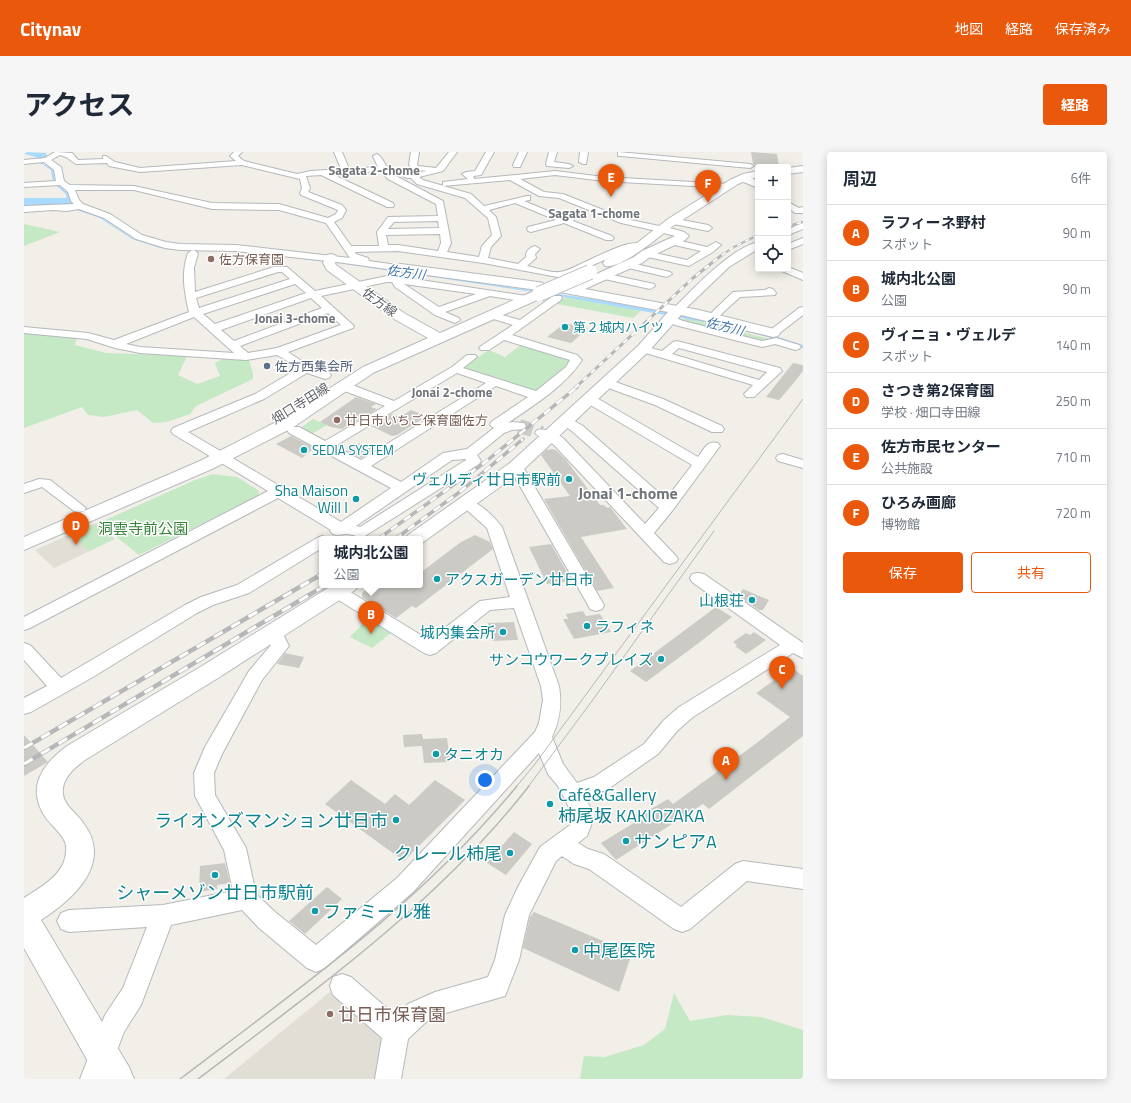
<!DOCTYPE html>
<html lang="ja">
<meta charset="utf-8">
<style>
body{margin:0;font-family:"Titillium Web","Noto Sans JP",sans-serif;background:#f6f6f7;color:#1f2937}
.controls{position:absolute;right:12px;top:12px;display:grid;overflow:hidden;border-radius:4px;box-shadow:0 2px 10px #0003}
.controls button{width:36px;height:36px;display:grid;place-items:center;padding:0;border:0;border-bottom:1px solid #e0e1e3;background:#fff;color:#1f2937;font:20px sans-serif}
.you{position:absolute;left:461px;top:628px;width:14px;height:14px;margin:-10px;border:3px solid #fff;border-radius:50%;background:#1a73e8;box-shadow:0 0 0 6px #1a73e833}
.badge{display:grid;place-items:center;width:26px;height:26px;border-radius:50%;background:#ea580c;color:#fff;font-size:13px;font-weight:700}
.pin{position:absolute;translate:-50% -33px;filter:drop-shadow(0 1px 2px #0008)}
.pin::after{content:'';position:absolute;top:21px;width:14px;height:12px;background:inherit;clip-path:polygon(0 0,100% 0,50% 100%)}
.popup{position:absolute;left:295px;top:384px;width:104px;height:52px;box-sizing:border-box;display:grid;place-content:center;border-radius:4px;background:#fff;filter:drop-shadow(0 1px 3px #0005);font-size:13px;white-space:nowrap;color:#747a83}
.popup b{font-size:15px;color:#1f2937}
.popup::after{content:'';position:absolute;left:50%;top:100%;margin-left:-8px;border:8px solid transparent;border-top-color:#fff}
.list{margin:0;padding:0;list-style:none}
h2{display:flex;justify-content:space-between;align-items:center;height:52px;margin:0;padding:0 16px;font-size:17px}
h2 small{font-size:13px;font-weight:400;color:#747a83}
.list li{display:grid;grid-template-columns:26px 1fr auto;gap:12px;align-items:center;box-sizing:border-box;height:56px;padding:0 16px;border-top:1px solid #e0e1e3}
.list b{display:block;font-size:15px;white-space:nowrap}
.list p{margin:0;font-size:13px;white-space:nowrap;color:#747a83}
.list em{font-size:13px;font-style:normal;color:#747a83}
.actions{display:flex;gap:8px;padding:12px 16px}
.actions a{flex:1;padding:9px 0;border:1px solid #ea580c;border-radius:4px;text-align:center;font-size:14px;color:#ea580c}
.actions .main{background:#ea580c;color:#fff}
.icon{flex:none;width:22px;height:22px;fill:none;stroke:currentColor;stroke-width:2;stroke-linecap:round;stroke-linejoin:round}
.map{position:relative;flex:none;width:779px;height:927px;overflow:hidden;border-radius:4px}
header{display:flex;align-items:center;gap:24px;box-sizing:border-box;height:56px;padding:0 20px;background:#ea580c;color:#fff}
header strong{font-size:19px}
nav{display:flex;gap:22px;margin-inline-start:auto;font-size:14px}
.intro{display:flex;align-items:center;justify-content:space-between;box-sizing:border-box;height:96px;padding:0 24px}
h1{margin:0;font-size:28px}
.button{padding:10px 18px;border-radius:4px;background:#ea580c;color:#fff;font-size:14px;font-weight:700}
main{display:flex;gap:24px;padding:0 24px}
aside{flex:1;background:#fff;border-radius:4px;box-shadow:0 2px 10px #0003}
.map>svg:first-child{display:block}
.education{fill:#e1ded6}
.green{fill:#c5e8c5}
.water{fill:#aadaff}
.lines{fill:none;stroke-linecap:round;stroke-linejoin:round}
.river{fill:#aadaff;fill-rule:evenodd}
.building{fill:#cccac5}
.street-tunnel{stroke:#ccccc8;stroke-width:14;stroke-dasharray:14 7;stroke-linecap:butt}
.street-casing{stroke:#b5b8bc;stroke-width:2}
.secondary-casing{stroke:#b6babf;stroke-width:2}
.street{fill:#fff;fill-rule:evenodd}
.secondary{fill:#fff;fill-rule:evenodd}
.tram-far1{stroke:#b6b7b8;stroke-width:1}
.tram{stroke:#b6b7b8;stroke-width:1.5}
.rail-far3-casing{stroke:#b6b7b8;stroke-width:2}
.rail-far2-casing{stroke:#b6b7b8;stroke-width:3}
.rail-far1-casing{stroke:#b6b7b8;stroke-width:3.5}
.rail-casing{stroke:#b6b7b8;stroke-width:4.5}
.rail-far3{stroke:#fff;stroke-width:1.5;stroke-dasharray:4.5;stroke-linecap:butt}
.rail-far2{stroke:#fff;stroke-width:2;stroke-dasharray:5.5;stroke-linecap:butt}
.rail-far1{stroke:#fff;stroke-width:2.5;stroke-dasharray:8;stroke-linecap:butt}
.rail{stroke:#fff;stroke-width:3;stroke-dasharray:10;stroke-linecap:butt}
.secondary-bridge-casing{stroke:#b6babf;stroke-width:16;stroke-linecap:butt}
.secondary-bridge{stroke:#fff;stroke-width:14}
.education-dot{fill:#8d6e63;stroke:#fff;stroke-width:1.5}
.culture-dot{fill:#0f9aa8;stroke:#fff;stroke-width:1.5}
.service-dot{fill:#5c6f8a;stroke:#fff;stroke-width:1.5}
.labels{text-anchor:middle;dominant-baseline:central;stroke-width:3;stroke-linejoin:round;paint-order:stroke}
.far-neighbourhood-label{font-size:13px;font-weight:bold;fill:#70757a;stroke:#fff}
.far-education-label{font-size:13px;fill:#785e54;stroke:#fff;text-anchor:start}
.far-water-label{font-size:13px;font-style:italic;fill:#4174aa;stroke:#fff}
.far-street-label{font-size:13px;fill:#5f6368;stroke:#fff}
.far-culture-label{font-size:13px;fill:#0d838f;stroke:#fff;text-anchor:start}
.far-service-label{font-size:13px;fill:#4e5e75;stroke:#fff;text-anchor:start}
.culture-label{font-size:15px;fill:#0d838f;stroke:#fff;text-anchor:end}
.park-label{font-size:15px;fill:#348238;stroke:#fff}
.neighbourhood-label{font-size:16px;font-weight:bold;fill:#70757a;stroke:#fff}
.near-culture-label{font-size:18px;fill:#0d838f;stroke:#fff;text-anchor:start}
.near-education-label{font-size:18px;fill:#785e54;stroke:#fff;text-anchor:start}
</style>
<header>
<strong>Citynav</strong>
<nav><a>地図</a><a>経路</a><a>保存済み</a></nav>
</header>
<div class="intro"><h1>アクセス</h1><a class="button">経路</a></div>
<main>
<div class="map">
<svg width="779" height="927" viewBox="0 0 779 927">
<rect width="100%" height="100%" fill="#f1efe8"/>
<g class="education">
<path d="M72 371 91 387 30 416 11 398Z"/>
<path d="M307 839 359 886 353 927H200Z"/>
</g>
<g class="green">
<path d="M0 72 36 80 0 94Z"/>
<path d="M541 145 618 158 609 166 533 152Z"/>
<path d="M662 166 746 187 736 189 656 168Z"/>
<path d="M0 181 53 184 51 193 82 201 163 204 154 223 173 232 196 224 191 211 199 207 225 208 229 221V227L172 254 166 262 143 270 129 271 113 258 80 265 64 263 58 255 0 276Z"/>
<path d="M498 192 542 205 545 209C538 220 522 237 509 239L438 216 465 198 481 205Z"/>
<path d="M289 267 303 273 284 284 274 278Z"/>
<path d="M189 322 213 325 235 339 234 344 115 403 75 371 171 328Z"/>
<path d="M72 372 90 387 65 399 47 383Z"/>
<path d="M344 466 368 480 348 496 326 485Z"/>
<path d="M650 841 666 869 703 863 737 865 779 878V927H556L560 904 581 905 620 893 641 877Z"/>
</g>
<path class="water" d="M18 4H20L19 12 29 17 31 31 44 41 47 54 53 57 78 66 110 87 145 97 210 98 322 111 562 146 646 160 751 184 779 193V196L721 178 680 170 529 143 321 112 209 99 151 98 136 96 108 87 76 66 47 56 43 52 42 42 29 31 27 18 16 11Z"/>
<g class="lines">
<g class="river">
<path d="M0 0 22 1 24 7 22 9H14L12 5 1 2Z"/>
<path d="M0 46H44L48 47 50 50 48 53 44 54H0Z"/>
</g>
</g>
<g class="building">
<path d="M727 0 753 2 755 15H731V13L729 12Z"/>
<path d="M541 171 550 173 564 176 547 191 523 185Z"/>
<path d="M769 211 779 213V219L768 233 755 248 742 245Z"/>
<path d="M332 245 352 252 347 255 353 257 333 269 331 268 318 277 307 275 296 270Z"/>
<path d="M387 258 403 264 373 283 368 284 347 274 367 262 376 265Z"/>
<path d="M267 284 290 296 278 306 252 292Z"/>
<path d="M335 291 350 298 337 306 323 299Z"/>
<path d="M529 297 533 299 542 308 576 353H580L583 356 586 355 603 377 557 385 590 436 573 439 520 347 546 344 517 303 522 298Z"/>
<path d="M451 383 466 390 469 397 392 456 388 454 372 466 338 445V441L350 433H396V421L437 390Z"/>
<path d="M527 392 548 429 523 432 505 395Z"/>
<path d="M719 437 745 448 739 458H735L714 444Z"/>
<path d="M692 455 708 465 672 493 622 530 606 519Z"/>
<path d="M559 459 562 464 576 462 587 480 550 487 539 467H544L542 462Z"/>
<path d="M490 470 494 488 467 489 464 471Z"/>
<path d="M730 480 742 488 722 502 711 494 713 493 709 490 722 481 726 483Z"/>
<path d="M261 501 280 505 275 516 253 512Z"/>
<path d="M768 516 779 524V584L685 657 679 652 592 708 577 691 613 669 610 667 644 647 649 652 726 596 766 565 732 541Z"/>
<path d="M398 582 399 587 423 586 426 610 400 611 398 594 380 595 379 583Z"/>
<path d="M0 583 24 610 0 624Z"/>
<path d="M327 628 361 652 371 642 385 653 411 628 441 648 380 709 301 652Z"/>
<path d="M490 680 508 692 482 723 463 711Z"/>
<path d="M201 711 206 731 193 733V737L175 740 176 714Z"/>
<path d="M303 735 318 747 281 782 265 769Z"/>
<path d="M510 760 608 801 595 840 499 796 506 765Z"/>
</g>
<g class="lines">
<path class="street-tunnel" d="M495 274 518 281"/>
<g class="street-casing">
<g id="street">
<path d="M31 0 48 1 54 8 79 7V4H82L91 10 116 16 212 9 206 4 210 0H218L214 4 220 9 273 22 287 19 317 17 310 0H318L325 17 354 15 349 4 353 2C359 5 363 18 370 23L419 49 427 91 423 100 455 105 458 94 468 83 464 66 441 46 393 32 387 26H383L379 24 383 22 403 19C396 18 390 19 385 13L387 0H395L393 13 394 14 412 16 425 0H433L419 19 395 25 399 28 447 42 460 54 503 44H506V48L500 49 541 66 549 65 550 67 549 69 588 84 590 86 588 88H582L540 71 507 80 504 79 503 77 504 75 532 68 491 51 465 58 472 65 477 84 467 95 464 106 494 112 502 105C501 100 506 95 511 94L516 97 511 102 512 106 503 114C513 116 526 121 536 120 553 118 608 80 622 94L617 97 601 99 539 126 459 111 374 99 331 100 332 102 344 106 345 109 380 114 382 116 380 118 377 119 313 110 212 99 156 98 141 96 112 87 80 66 55 57 43 59 29 58 0 60V54L50 52 47 49 44 40 36 33 0 35V31L32 29 30 18 20 10 0 12V8L21 6ZM36 3 42 5 52 12 83 11 85 14 116 20 218 13 276 27 278 36 276 41 277 43 314 58 312 62 304 66 255 52 188 51 110 34 46 33 40 29 37 15 27 8ZM357 19 364 27 412 52 414 64 364 65 353 80 355 94H327L310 70 318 66 322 58 318 53 284 40 286 36 282 24 297 23 363 55H369L370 53 369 51 308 22ZM51 38H110L188 57 255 58 302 71 326 106 212 93 156 92 142 90 118 83 86 62 59 52 55 48ZM414 69 415 76 364 77 370 70ZM416 82 417 91 414 99 374 93H364L362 83Z"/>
<path d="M462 0H470L457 23 449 24 450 27 531 19 580 25 705 32 709 34 705 36 580 29 531 23 496 27 520 40 539 42 602 67 640 75 641 77 637 80 597 71 535 46 515 44 486 28 419 34V30L444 27 438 22 442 20 451 19Z"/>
<path d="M495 0H503L496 15H490L489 13Z"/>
<path d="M525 0H533L530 10 545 12 549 14 545 16 523 14 522 12Z"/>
<path d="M556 0H564L562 12H559L555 10Z"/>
<path d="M594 0 726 12 730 14 726 16 597 4H594Z"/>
<path d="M715 24 728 26 734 30V36L715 28Z"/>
<path d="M764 50 775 56 779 55V61H771L764 56Z"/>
<path d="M648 66 684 73 688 76 684 79 645 71 644 69Z"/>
<path d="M779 71V77L764 83V77Z"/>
<path d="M779 86V92L764 98V92Z"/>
<path d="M649 87 683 95 692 90 697 93 689 100 665 114 619 104 617 102 622 99 663 108 677 99 646 92 644 90Z"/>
<path d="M734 90V97L705 115 658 160H650L649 158 650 156C671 135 706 97 734 90Z"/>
<path d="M169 98 174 101 170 116 171 140 250 115H263L291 139 363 124H370L503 144 508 147 503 150 466 144 421 160 435 166 436 168 431 171 411 163 371 135 368 130H363L297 144 330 174 329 176 264 200 287 215 305 220 307 223 305 226 301 227 283 221 240 247 164 280 317 370 367 336 265 281 263 278 265 275H275L301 289 361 254 315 237 313 234 315 231H323L370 249 428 215 443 203H451L453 205 439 216 512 239 542 215 546 208 480 188 465 198H457L455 196 457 194 489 173 463 165 462 163 467 160 496 168 529 144H537L538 146 537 148 488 183 553 203 558 208C540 235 510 253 484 271L488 270 500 271 502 274 500 277 488 278 480 281 453 303 457 309 455 312 341 384C334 386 329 382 322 382 317 382 314 384 309 382L306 379 307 378 254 346 6 476 0 478V465L244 339 149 282 147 279 149 276 231 242 275 216 253 203 222 208 116 201 91 196 63 187 0 181V175L64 181 90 188 165 160C160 139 157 121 164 101ZM254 120H258L266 127 175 156 172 146ZM271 132 282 141 191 172 179 162ZM380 132 452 142 415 155ZM287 146 298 156 210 189 197 178ZM304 161 317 173 253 196 224 201 216 194ZM170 165 210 201 116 195 102 192ZM433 221 462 231 337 308 311 294ZM472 234 504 245 467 270 466 273 470 276 443 297 419 301 377 330 347 314ZM442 307V308L336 375 332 374 428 308Z"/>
<path d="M603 110 646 120 648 122 643 125 600 115 598 113Z"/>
<path d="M764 115 779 121V128L758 119 756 117H764Z"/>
<path d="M579 121 630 132 631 134 626 137 576 126 574 124Z"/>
<path d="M745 136 749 137 752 141 751 143 716 145 692 167H684L683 165 709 140 741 138Z"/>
<path d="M779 155V163L753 183H745L743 181 745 179 775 156Z"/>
<path d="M647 164 659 169 738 189 752 186 775 193 777 195 775 197 771 198 751 192 738 195 651 173 642 167Z"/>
<path d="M653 189 756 216 758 219 730 245H722L720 242 729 233 615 199 613 197 615 195 619 194 638 199 649 190ZM655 196 743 220 735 228 648 202Z"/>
<path d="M583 227 639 247 698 274 700 277 698 280H688L631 253 579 234 577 231 579 228Z"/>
<path d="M567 244 571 245 674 305C680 297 683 288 694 291L696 294 648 359 630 381 652 404 654 407 652 410 646 412 640 410 530 293C525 289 514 285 511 281L513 278C523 276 532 281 540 287L621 372 635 356 549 280 536 270 537 267H547L559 274 642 347 668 313 563 251 561 248 563 245Z"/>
<path d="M759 302 779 308V316L754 309 752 306 754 303Z"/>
<path d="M492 311 497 312 499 315 580 453 578 457 572 459 566 457 564 453 485 315 487 312Z"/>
<path d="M15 327 26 328 62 356 60 359 55 360 50 359 18 335 0 341V332Z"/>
<path d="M442 347C455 350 470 364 478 375L535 534C538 553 536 568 528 585L539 612 553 631 570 625 620 592 640 568 655 555 756 493 668 430 666 426 668 422 674 421 680 422 779 491V506L769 501 669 565 654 578 634 602 584 637 561 646 571 663 563 684 554 691 564 697 580 702 657 755 711 712 719 709 779 717V737L723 729 666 777 658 780 650 777 565 717 550 712 538 704 532 709 505 763 495 808 481 844 422 861 402 870 384 887 377 927H351L358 886 309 843 306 834 309 825 318 822 327 825 372 864 384 852 411 840 464 825 471 808 481 763 494 735 516 695 546 673 549 663 534 634 524 622 515 601 389 740 301 816 292 820 283 816 235 776 218 758 147 773 117 853 100 880 82 927H56L81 863 99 836 123 775 45 780 37 777 33 769 37 761 45 758 139 753 209 739 200 698 171 644 170 621 181 595 225 519 247 493 241 480 244 476 250 474 256 476 265 494 238 528 198 602 190 621 191 643 222 696 232 742 251 760 292 793 373 726 511 580 515 571 519 548 517 534 490 456 466 458 412 501 406 503 400 501 308 444 306 440 308 436 314 435 320 436 405 488 456 449 486 445 463 376 435 351 437 348Z"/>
<path d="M298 384 304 387H298V396L225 441 189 453 173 461 69 525 7 560 0 562V546L23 534 0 508V491L6 493 37 526 161 453 177 445 213 433 293 386Z"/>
</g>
</g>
<g class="secondary-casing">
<g id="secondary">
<path d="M779 14V20L764 22V16Z"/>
<path d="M734 19V25L726 27 714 32 646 76 660 80 665 84 661 88 626 105 618 111 561 137 675 158 754 178 756 181 754 184 749 185 657 163 624 200 498 319 398 391 396 392V387H381L384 383 486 311 614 194 644 160 541 141 536 140 534 137 536 134H546L610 105 618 99 651 84 640 81C629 90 595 117 581 114L579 111 581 108 613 91 644 67 706 28 719 22Z"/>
<path d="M307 102 311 103 313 106 311 111 312 113 380 161 416 181 510 139H520L522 142 520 145 349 221 268 276 188 317 0 398V385L176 309 256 268 339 215 404 186 370 167 303 118 299 111 303 103Z"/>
<path d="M377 112 514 130 519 131 521 134 519 137 514 138 373 119 371 116 373 113Z"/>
<path d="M309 433H335L331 438 194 526 61 608C50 616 37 627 39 642 40 654 54 662 60 672 89 712 49 747 17 768L105 915 110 927H74L0 796V746C14 737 32 727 39 712 42 705 44 694 40 688 36 680 28 674 22 666 2 637 17 613 43 594L178 514Z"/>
</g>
</g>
<use href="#street" class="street"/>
<use href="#secondary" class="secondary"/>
<g class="tram-far1">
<path d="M492 635 511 612 779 247"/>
<path d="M504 635 568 549 690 379"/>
</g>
<g class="tram">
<path d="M156 927C277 835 396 752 493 634"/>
<path d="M174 927C291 838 414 751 505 634"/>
</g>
<g class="rail-far3-casing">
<g id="rail-far3">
<path d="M764 74 779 70"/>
<path d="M698 103 708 96 734 83"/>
</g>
</g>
<g class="rail-far2-casing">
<path id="rail-far2" d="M551 236 669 126 699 102"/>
</g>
<g class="rail-far1-casing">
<g id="rail-far1">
<path d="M354 387 460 311 553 235"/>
<path d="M371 387 437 339 499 287"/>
</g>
</g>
<g class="rail-casing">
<g id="rail">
<path d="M0 596 298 422"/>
<path d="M0 612 302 433"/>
</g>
</g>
<use href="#rail-far3" class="rail-far3"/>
<use href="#rail-far2" class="rail-far2"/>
<use href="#rail-far1" class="rail-far1"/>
<use href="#rail" class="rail"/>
<g class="secondary-bridge-casing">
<path id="secondary-bridge" d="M515 142 566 120"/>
</g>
<use href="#secondary-bridge" class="secondary-bridge"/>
</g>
<g class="education-dot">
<circle cx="187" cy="107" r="4"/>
<circle cx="313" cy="268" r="4"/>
<circle cx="306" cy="862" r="4"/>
</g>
<g class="culture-dot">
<circle cx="541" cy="175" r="4"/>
<circle cx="280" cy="298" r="4"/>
<circle cx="545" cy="327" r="4"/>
<circle cx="332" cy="347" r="4"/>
<circle cx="413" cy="427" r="4"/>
<circle cx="728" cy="448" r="4"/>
<circle cx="563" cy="474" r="4"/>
<circle cx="479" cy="480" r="4"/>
<circle cx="637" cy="507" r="4"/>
<circle cx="412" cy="602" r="4"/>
<circle cx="526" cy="652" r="4"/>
<circle cx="372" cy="668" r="4"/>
<circle cx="602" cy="689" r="4"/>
<circle cx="486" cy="701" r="4"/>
<circle cx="191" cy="723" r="4"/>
<circle cx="291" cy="759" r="4"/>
<circle cx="551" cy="798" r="4"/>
</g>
<circle class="service-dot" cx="243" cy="214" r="4"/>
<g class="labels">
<g class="far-neighbourhood-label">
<text x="350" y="18">Sagata 2-chome</text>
<text x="570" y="61">Sagata 1-chome</text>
<text x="271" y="166">Jonai 3-chome</text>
<text x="428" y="240">Jonai 2-chome</text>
</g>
<g class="far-education-label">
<text x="195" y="107">佐方保育園</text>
<text x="321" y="268">廿日市いちご保育園佐方</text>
</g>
<g class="far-water-label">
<text transform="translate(382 120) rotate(8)">佐方川</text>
<text transform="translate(701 174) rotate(14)">佐方川</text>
</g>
<g class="far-street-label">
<text transform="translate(356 150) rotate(36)">佐方線</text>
<text transform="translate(276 251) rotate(-32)">畑口寺田線</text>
</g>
<g class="far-culture-label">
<text x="549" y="175">第２城内ハイツ</text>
<text x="288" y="298">SEDIA SYSTEM</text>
</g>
<g class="far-service-label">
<text x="251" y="214">佐方西集会所</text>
</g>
<g class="culture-label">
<text x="537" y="327">ヴェルディ廿日市駅前</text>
<text x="324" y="338">Sha Maison<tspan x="324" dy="17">Will I</tspan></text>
<text x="421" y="427" text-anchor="start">アクスガーデン廿日市</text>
<text x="720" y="448">山根荘</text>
<text x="571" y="474" text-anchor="start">ラフィネ</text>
<text x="471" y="480">城内集会所</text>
<text x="629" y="507">サンコウワークプレイズ</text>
<text x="420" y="602" text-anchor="start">タニオカ</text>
</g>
<g class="park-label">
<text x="119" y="376">洞雲寺前公園</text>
</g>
<g class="neighbourhood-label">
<text x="604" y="341">Jonai 1-chome</text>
</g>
<g class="near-culture-label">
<text x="534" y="642">Café&amp;Gallery<tspan x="534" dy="21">柿尾坂 KAKIOZAKA</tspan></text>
<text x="364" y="668" text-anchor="end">ライオンズマンション廿日市</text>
<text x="610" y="689">サンピアA</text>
<text x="478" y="701" text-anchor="end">クレール柿尾</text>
<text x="191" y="740" text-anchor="middle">シャーメゾン廿日市駅前</text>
<text x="299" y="759">ファミール雅</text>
<text x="559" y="798">中尾医院</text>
</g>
<g class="near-education-label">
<text x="314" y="862">廿日市保育園</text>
</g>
</g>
</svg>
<div class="controls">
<button>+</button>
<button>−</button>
<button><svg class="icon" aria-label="locate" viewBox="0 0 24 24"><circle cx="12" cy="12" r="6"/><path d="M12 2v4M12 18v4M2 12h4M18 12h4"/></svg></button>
</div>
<div class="you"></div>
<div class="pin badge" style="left:702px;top:628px">A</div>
<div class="pin badge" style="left:347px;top:482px">B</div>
<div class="popup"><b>城内北公園</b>公園</div>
<div class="pin badge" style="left:758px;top:537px">C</div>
<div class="pin badge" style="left:52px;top:393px">D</div>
<div class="pin badge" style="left:587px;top:45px">E</div>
<div class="pin badge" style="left:684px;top:51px">F</div>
</div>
<aside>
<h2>周辺<small>6件</small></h2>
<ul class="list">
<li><span class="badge">A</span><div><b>ラフィーネ野村</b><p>スポット</p></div><em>90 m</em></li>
<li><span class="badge">B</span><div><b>城内北公園</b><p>公園</p></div><em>90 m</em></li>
<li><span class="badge">C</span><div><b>ヴィニョ・ヴェルデ</b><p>スポット</p></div><em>140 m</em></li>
<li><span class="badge">D</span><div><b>さつき第2保育園</b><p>学校 · 畑口寺田線</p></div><em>250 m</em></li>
<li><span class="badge">E</span><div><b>佐方市民センター</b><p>公共施設</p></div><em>710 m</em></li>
<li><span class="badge">F</span><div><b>ひろみ画廊</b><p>博物館</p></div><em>720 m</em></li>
</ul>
<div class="actions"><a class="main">保存</a><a>共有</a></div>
</aside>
</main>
